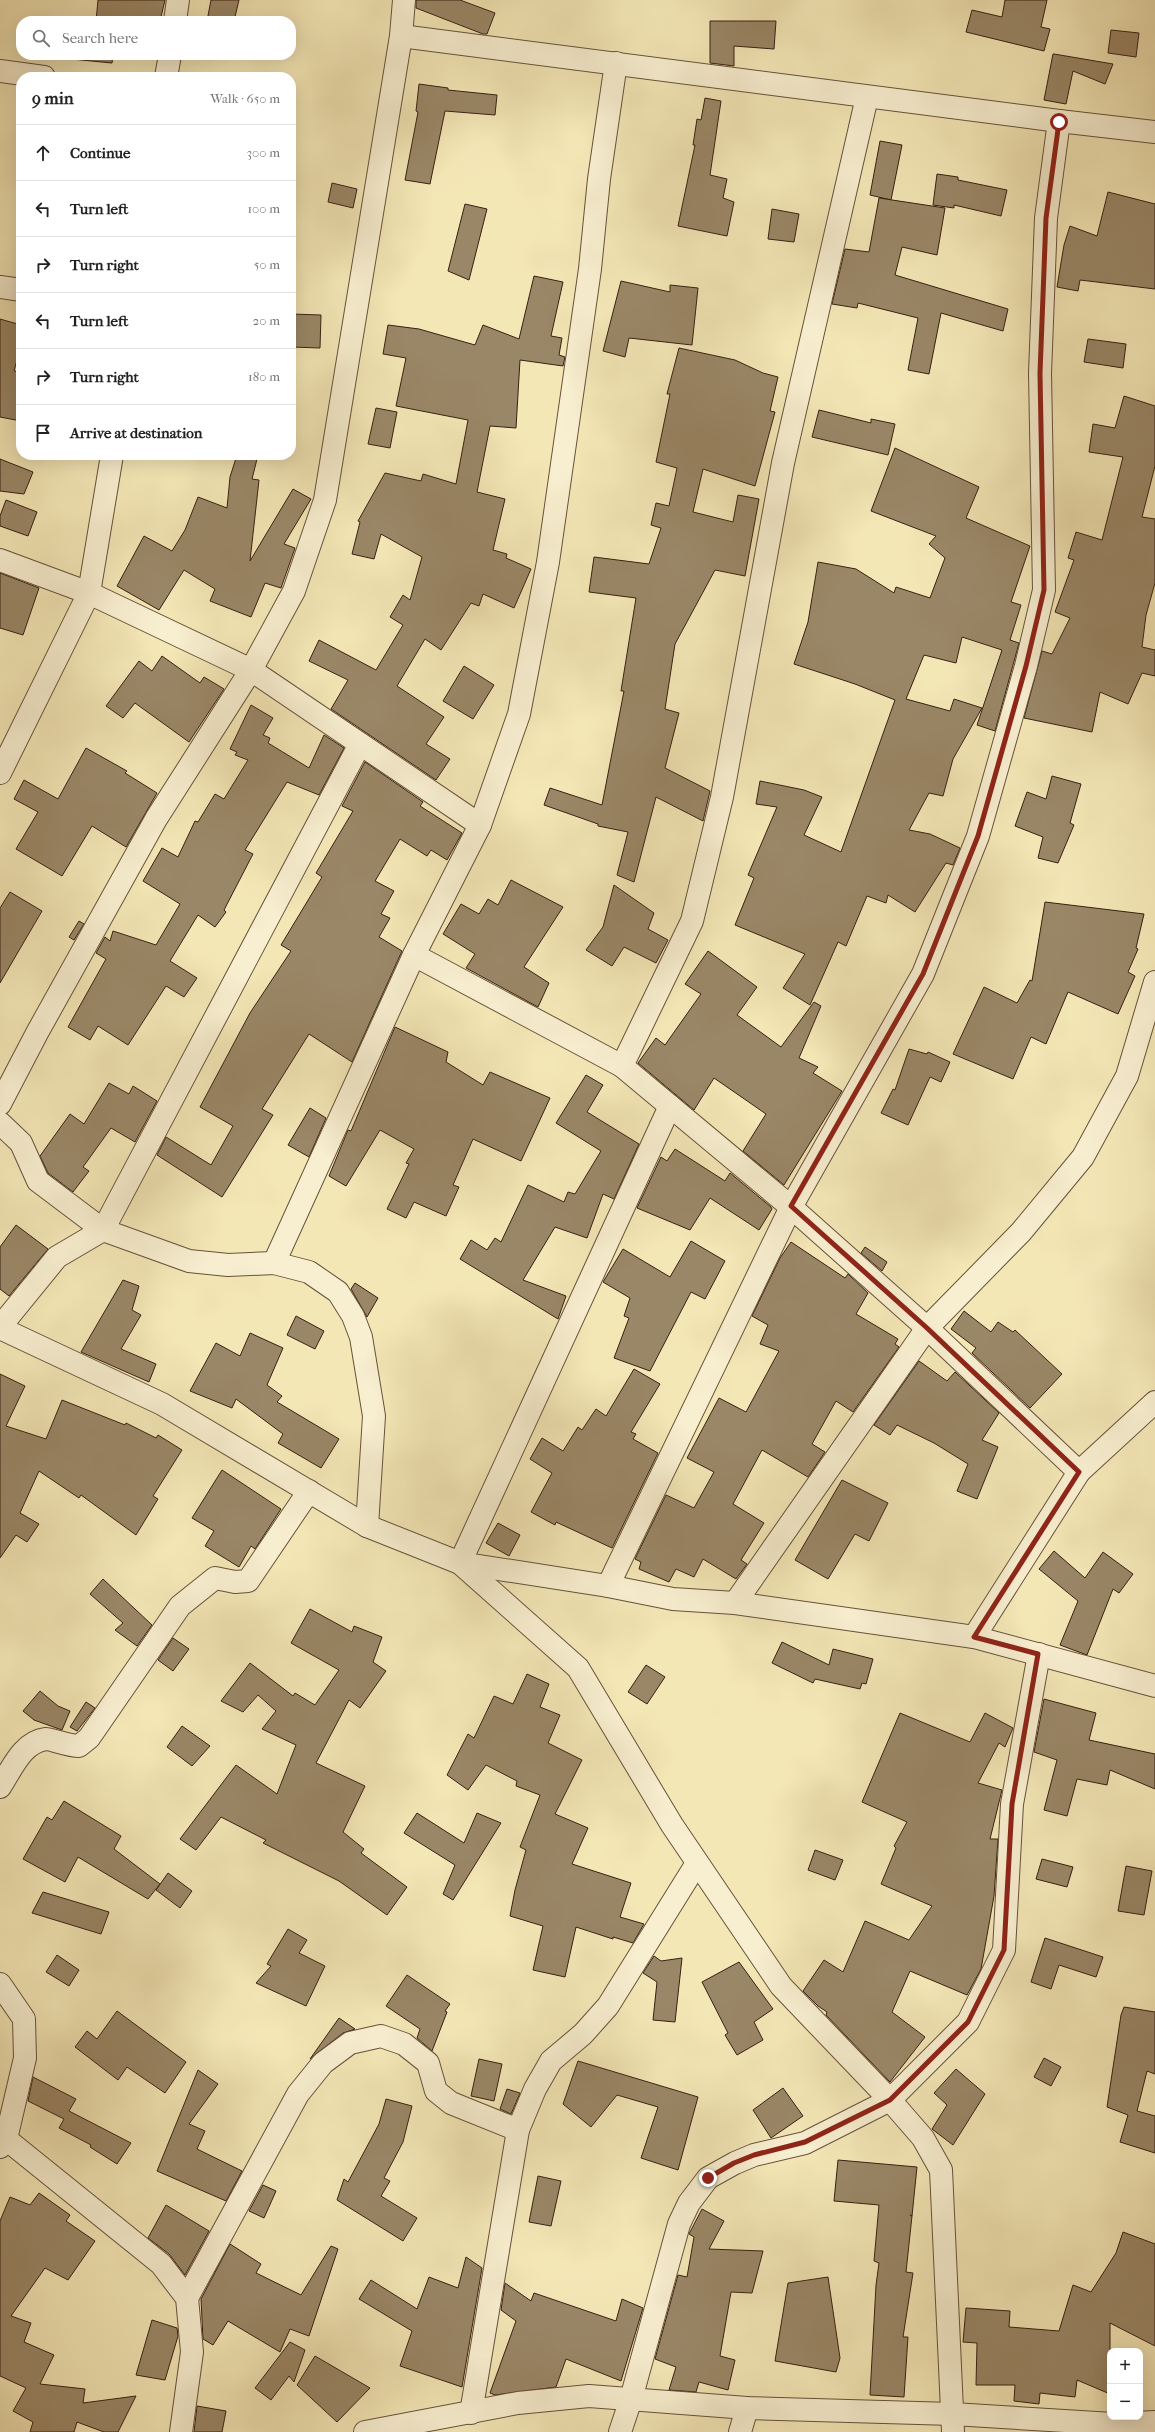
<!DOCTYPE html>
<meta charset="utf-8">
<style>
body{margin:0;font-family:"IM FELL French Canon",serif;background:#f2f2f2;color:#202124}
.controls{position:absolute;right:12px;bottom:12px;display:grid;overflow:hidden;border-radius:8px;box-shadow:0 4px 16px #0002}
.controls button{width:36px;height:36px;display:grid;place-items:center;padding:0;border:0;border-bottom:1px solid #e0e0e0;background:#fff;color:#202124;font:20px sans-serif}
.stop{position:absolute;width:12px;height:12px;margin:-9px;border:3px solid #8f2418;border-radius:50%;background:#fff}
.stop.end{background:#8f2418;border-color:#fff;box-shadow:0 1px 4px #0008}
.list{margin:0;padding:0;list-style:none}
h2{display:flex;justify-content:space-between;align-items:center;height:52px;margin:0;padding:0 16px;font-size:17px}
h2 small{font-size:13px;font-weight:400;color:#757577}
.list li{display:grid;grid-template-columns:26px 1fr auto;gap:12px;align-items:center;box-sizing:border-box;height:56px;padding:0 16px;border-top:1px solid #e0e0e0}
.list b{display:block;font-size:15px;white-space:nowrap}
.list em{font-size:13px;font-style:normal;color:#757577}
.icon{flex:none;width:22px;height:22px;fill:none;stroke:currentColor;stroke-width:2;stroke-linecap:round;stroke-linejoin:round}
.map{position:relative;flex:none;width:1155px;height:2432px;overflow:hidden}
.search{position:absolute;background:#fff;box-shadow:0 4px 16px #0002;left:16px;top:16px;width:280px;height:44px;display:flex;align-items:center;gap:10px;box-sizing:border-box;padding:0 14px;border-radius:16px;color:#757577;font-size:15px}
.panel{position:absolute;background:#fff;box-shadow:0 4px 16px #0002;left:16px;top:72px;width:280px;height:388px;border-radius:16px}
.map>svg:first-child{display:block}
.building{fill:#9a8767;stroke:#382012}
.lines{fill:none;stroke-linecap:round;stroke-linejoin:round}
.minor-casing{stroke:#67523b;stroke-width:24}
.minor{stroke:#f8efd0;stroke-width:22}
.route{stroke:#8f2418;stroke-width:5}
</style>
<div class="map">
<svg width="1155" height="2432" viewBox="0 0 1155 2432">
<rect width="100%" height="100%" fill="#f4e7b6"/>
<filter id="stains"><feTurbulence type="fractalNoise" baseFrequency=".005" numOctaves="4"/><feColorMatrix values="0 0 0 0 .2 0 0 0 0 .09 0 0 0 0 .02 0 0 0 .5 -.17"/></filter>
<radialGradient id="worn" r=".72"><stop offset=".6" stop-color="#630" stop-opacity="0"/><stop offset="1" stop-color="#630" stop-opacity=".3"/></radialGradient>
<g class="building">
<path d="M98 0H165L160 21H96Z"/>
<path d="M211 0H239L234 21H207Z"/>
<path d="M416 0H460L495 13 487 34H483L416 8Z"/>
<path d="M1005 0H1047L1041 27 1050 29 1044 51 966 32 972 10 1002 17Z"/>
<path d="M710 21H776L774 49 734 46V66L710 63Z"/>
<path d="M1111 30 1139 33 1136 57 1108 53Z"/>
<path d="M1053 54H1054L1113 64 1105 84 1073 71 1066 104 1044 100Z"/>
<path d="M61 55H113L112 63 61 58Z"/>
<path d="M419 84 448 88V90L497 95 495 115 445 111 430 184 405 180 418 112 416 111Z"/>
<path d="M705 98 721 101 710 175 727 179 723 198 734 202 727 236 678 226 695 145H693L697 119 701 120Z"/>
<path d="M880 141 902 145 891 200 870 195Z"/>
<path d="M937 174 958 177V180L1007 190 1001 216 954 205V208L933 205Z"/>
<path d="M332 183 357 189 353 208 328 202Z"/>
<path d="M1108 192 1155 204V289L1080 280 1078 291 1057 287 1064 245 1070 226 1097 236Z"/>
<path d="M879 198 945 208 937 255 902 247 895 275 1008 309 1003 331 941 313 929 374 908 370 918 318 858 303 857 308 832 304 845 249 869 252Z"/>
<path d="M465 204 487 209 469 280 448 271Z"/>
<path d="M772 209 799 214 794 242 768 239Z"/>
<path d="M534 276 563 282 551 336 562 338 559 355 565 357 563 366 520 360 516 428 490 426 477 492 505 499 493 550 507 554 506 558 531 569 514 608 483 594 479 606 471 603 441 650 425 639 397 686 444 717 426 744 450 759 436 780 331 709 348 680 309 661 319 640 376 670 403 625 390 617 403 595 410 600 422 557 381 534 374 559 352 554 360 522 358 521 385 473 421 481 423 474 456 484 468 420 396 406 406 358 383 354 388 325 419 329 475 345 483 325 519 339Z"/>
<path d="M621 281 670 292V285L698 288 692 345 629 338 625 357 603 351Z"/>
<path d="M291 314 321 315 320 348 291 347Z"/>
<path d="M0 319 21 325V345L14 371 21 372V421L0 417Z"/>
<path d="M1088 339 1126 344 1123 368 1084 362Z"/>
<path d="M679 348 735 360 763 373 778 377 770 411 775 412 755 486 703 469 693 512 733 522 738 495 759 499 745 576 715 570 675 644 665 709 679 713 665 768 710 791 703 821 656 797 634 882 617 875 628 832 598 826V824L544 805 550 788 602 805 624 691H621L636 598 589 592 594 557 649 564 661 528 651 525 656 503 669 506 677 468 656 462 670 394H667Z"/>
<path d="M1124 396 1155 406V466L1142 517 1155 519V583L1146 615 1142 647 1155 650V676L1142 673 1128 704 1100 692 1092 732 1024 718 1042 651 1052 654 1070 618 1055 612 1074 560 1068 558 1076 532 1102 540 1123 457 1089 452 1093 424 1115 428Z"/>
<path d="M376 408 397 412 390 448 368 444Z"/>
<path d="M819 410 871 423V419L895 424 888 455 812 437Z"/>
<path d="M895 448 979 487 966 518 1030 546 1011 602 1021 605 1010 640 1019 643 995 731 977 725 1002 650 962 637 956 663 924 655 906 699 950 711 954 699 982 708 953 759 943 796 929 793 909 830 930 834 960 848 953 865 946 863 915 912 888 895 886 903 867 896 846 946 838 942 810 1005 783 988 805 954 735 925 754 878 748 875 777 807 756 804 760 781 804 790 822 797 804 835 841 852 895 700 855 684 794 664 808 622 818 562 856 569 894 593 896 587 930 598 945 558 929 544 936 536 871 511Z"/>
<path d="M237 455H258L252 479 259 480 250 561 293 489 311 499 284 544 295 548 281 588 265 583 251 617 210 601 215 589 184 570 159 610 117 586 144 536 172 551 185 530 198 497 227 508 230 477Z"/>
<path d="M0 459 33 472 24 494 0 491Z"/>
<path d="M6 500 37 512 28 536 0 526V516Z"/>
<path d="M0 573 39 588 23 635 0 628Z"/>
<path d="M162 656 200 683 204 677 224 689 189 742 135 703 123 718 106 706 139 661 152 671Z"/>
<path d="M464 666 494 685 473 719 443 701Z"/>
<path d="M251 705 273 718 263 735 270 738 268 743 309 768 324 735 344 748 319 795 287 782 245 850 253 854 224 910 226 912 215 927 198 915 170 961 197 978 184 997 166 986 128 1045 98 1026 90 1040 68 1027 106 959 96 953 105 937 110 941 113 931 156 945 180 904 143 881 162 848 178 857 195 821 198 822 215 794 224 799 248 760 235 755 237 752 230 749Z"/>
<path d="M86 748 127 771 125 773 157 793 126 847 92 826 62 876 16 849 38 812 14 799 24 780 58 799Z"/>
<path d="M365 762 423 802 420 806 462 833 447 860 431 850 427 856 400 839 375 881 394 891 381 914 390 918 379 937 402 951 352 1062 309 1034 262 1109 273 1115 222 1197 157 1155 166 1137 211 1165 233 1126 200 1107 250 1013 291 951 281 945 322 877 316 873 353 811 342 806Z"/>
<path d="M1052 776 1081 784 1070 823 1074 825 1058 863 1038 858 1043 837 1015 826 1027 792 1046 799Z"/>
<path d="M511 880 563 907 524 967 549 983 538 1007 466 968 475 954 443 934 461 904 479 914 488 899 498 905Z"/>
<path d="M614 885 654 913 648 929 668 940 656 963 624 947 612 966 586 950 603 927Z"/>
<path d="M10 892 42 911 0 983V908Z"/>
<path d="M1045 902 1144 914 1136 948 1138 949 1128 972 1135 976 1118 1014 1068 992 1046 1044 1031 1037 1013 1079 953 1054 984 987 1017 1003 1030 980 1032 981Z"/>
<path d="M79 921 84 924 74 940 69 937Z"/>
<path d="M708 951 757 987 737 1015 781 1047 814 1002 821 1006 799 1058 818 1067 813 1073 842 1091 784 1185 743 1151 766 1114 714 1078 694 1110 638 1063 656 1038 665 1045 701 994 685 984Z"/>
<path d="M395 1027 448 1052 446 1062 483 1085 490 1072 550 1098 521 1161 473 1139 453 1185 459 1187 446 1216 414 1202 406 1218 387 1209 409 1164 406 1163 414 1149 380 1130 346 1186 329 1176 348 1130 351 1131Z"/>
<path d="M909 1049 927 1054 928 1052 950 1062 941 1082 930 1077 908 1125 881 1113 893 1089 895 1090Z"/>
<path d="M586 1075 603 1085 587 1112 639 1144 614 1199 603 1194 587 1238 555 1227 523 1280 566 1296 558 1319 460 1259 471 1240 487 1250 495 1238 501 1242 528 1185 564 1202 568 1192 575 1194 601 1151 556 1123Z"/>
<path d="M109 1083 129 1094 133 1086 157 1101 135 1142 111 1128 83 1167 89 1171 73 1192 48 1173 40 1156 70 1114 84 1124Z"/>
<path d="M310 1108 326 1118 309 1157 288 1145Z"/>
<path d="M675 1149 725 1181 730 1173 771 1207 772 1209 759 1230 710 1198 690 1230 637 1208 661 1157 667 1161Z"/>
<path d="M16 1225 48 1249 9 1296 0 1289V1247Z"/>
<path d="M691 1241 725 1261 705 1299 691 1292 650 1371 614 1358 629 1318 624 1316 630 1298 603 1282 623 1249 670 1277Z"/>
<path d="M791 1242 845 1278 848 1274 868 1293 856 1314 898 1339 895 1344 899 1347 853 1412 836 1401 812 1444 825 1452 808 1477 762 1450 733 1504 764 1523 741 1560 747 1564 736 1579 703 1559 694 1577 676 1569 669 1582 639 1569 641 1562 635 1559 666 1495 694 1508 714 1472 687 1458 719 1398 746 1412 779 1351 760 1344 768 1325 752 1316 780 1258Z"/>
<path d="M865 1247 887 1262 882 1271 861 1253Z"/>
<path d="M123 1280 139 1286 132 1310 141 1315 121 1349 156 1364 149 1382 81 1352Z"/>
<path d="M355 1283 378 1298 367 1317 351 1289Z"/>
<path d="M964 1311 991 1332 998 1322 1013 1332 1015 1330 1062 1374 1030 1408 972 1353 976 1348 951 1329Z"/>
<path d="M296 1316 324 1331 315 1349 287 1335Z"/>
<path d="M250 1333 283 1348 267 1385 282 1396 277 1402 339 1439 321 1468 278 1443 283 1434 236 1399 232 1408 190 1391 216 1343 240 1356Z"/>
<path d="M919 1361 947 1381 955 1372 999 1413 982 1440 998 1447 977 1499 957 1491 968 1464 934 1443 897 1425 890 1435 874 1425Z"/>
<path d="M634 1369 660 1384 631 1432 636 1434 633 1439 658 1453 612 1548 556 1522 555 1525 531 1512 552 1473 530 1459 542 1438 563 1451 578 1427 582 1430 596 1409 606 1416Z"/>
<path d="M0 1374 25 1386 6 1426 46 1439 62 1400 125 1425 126 1423 156 1438 158 1435 182 1450 153 1496 158 1499 136 1535 81 1495 79 1498 39 1471 20 1513 39 1524 27 1542 16 1535 0 1558Z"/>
<path d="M222 1470 281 1509 255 1549 251 1546 239 1567 205 1546 214 1531 192 1518Z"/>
<path d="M842 1480 888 1503 869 1541 855 1534 828 1579 795 1560Z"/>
<path d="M498 1523 520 1535 509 1556 486 1543Z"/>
<path d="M1054 1551 1085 1578 1103 1552 1133 1574 1119 1593 1113 1589 1087 1655 1060 1645 1078 1601 1039 1569Z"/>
<path d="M103 1579 152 1625 137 1646 115 1630 123 1623 90 1594Z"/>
<path d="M310 1609 352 1632 354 1626 382 1637 373 1662 386 1671 360 1708 349 1700 316 1763 365 1786 343 1832 364 1849 361 1853 407 1887 387 1915 339 1881 263 1843 266 1840 221 1817 196 1850 180 1839 236 1765 277 1794 296 1745 262 1729 276 1711 258 1695 243 1712 221 1701 250 1663 293 1696 295 1693 315 1705 339 1670 291 1643Z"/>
<path d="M173 1638 189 1649 173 1671 158 1660Z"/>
<path d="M782 1642 829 1665 833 1649 873 1659 866 1684 862 1683 860 1689 815 1679 813 1683 772 1663Z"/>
<path d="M646 1665 665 1677 647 1704 628 1692Z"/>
<path d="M527 1674 549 1684 540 1707 560 1715 548 1743 582 1760 555 1814 588 1828 572 1864 631 1883 620 1917 644 1924 633 1943 613 1937V1939L576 1927 565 1977 533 1970 543 1926 510 1916 515 1890 526 1850 520 1847 540 1795 516 1786 517 1781 486 1765 468 1790 447 1775 468 1734 474 1738 494 1696 513 1704Z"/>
<path d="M40 1691 58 1706 70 1711 62 1730 34 1720 23 1711Z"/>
<path d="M1044 1699 1096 1713 1089 1740 1155 1754V1789L1110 1770 1107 1785 1077 1779 1067 1816 1044 1810 1057 1760 1034 1752Z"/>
<path d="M86 1702 95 1708 77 1731 70 1727Z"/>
<path d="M900 1713 970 1742 985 1713 1013 1728 1005 1747 999 1743 978 1783 1002 1790 990 1839H998L994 1896 981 1969 967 1995 910 1971 892 2012 925 2037 890 2082 826 2015 827 2012 818 2006 803 1991 824 1960 843 1972 865 1921 909 1940 932 1906 881 1884 896 1848 894 1846 907 1822 862 1802Z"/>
<path d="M182 1726 210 1746 192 1766 167 1747Z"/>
<path d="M64 1801 121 1836 114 1849 160 1884 148 1899 78 1857 65 1882 23 1859 47 1817 52 1820Z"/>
<path d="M417 1813 464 1843 477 1813 501 1823 453 1900 443 1894 455 1865 404 1833Z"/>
<path d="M815 1850 843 1860 835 1880 808 1870Z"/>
<path d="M1042 1859 1073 1867 1067 1887 1036 1879Z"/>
<path d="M1126 1866 1152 1871 1144 1915 1118 1911Z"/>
<path d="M168 1873 192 1891 180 1908 156 1890Z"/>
<path d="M43 1892 109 1912 101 1934 32 1913Z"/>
<path d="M288 1929 307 1940 299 1953 325 1966 306 2006 256 1983 271 1966 267 1964Z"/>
<path d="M1045 1938 1103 1957 1096 1977 1059 1965 1051 1989 1031 1982Z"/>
<path d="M57 1955 79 1970 69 1986 46 1972Z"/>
<path d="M654 1956 661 1961 682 1958 675 2022 653 2020 657 1982 643 1973Z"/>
<path d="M739 1962 773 2009 754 2022 763 2040 737 2055 725 2035 728 2033 702 1982Z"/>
<path d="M407 1975 450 2004 445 2011 447 2012 432 2051 417 2038 420 2029 386 2006Z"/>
<path d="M1124 2007 1155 2012V2074L1147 2071 1137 2111 1155 2116V2153L1120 2142 1128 2115 1107 2107 1121 2015Z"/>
<path d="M117 2011 186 2062 165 2093 127 2067 118 2080 75 2047 87 2031 97 2039Z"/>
<path d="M339 2018 355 2029 343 2033 310 2059Z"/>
<path d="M1044 2058 1061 2067 1051 2086 1034 2077Z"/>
<path d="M479 2059 502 2064 494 2101 471 2096Z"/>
<path d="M578 2061 698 2097 678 2170 641 2158 658 2107 617 2095 591 2127 563 2104Z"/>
<path d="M956 2069 985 2094 953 2145 932 2129 947 2105 934 2093Z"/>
<path d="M198 2070 218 2084 189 2124 205 2131 197 2149 242 2171 226 2201 157 2171Z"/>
<path d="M33 2077 76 2099 69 2111 131 2143 117 2164 90 2147 91 2145 59 2128 64 2119 28 2101Z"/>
<path d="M783 2088 803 2116 771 2138 753 2110Z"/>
<path d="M507 2089 520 2093 511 2114 500 2109Z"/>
<path d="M386 2099 412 2106 403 2142 384 2178 390 2181 381 2196 417 2218 403 2241 337 2200 344 2179 348 2182 379 2124Z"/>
<path d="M838 2160 917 2167 912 2216 910 2215 912 2216 906 2272 913 2273 903 2337H908L904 2397 870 2395 876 2285 879 2263 874 2261 879 2205 834 2201Z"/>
<path d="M538 2176 561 2181 551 2226 529 2222Z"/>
<path d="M263 2185 276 2191 264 2218 249 2211Z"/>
<path d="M39 2193 70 2215 66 2221 95 2241 68 2280 45 2268 11 2316 31 2323 24 2342 54 2355 40 2384 85 2389 83 2403 136 2396 118 2432H104L77 2422 74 2432H30L33 2422 13 2411 26 2388 0 2376V2221L10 2197 30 2205Z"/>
<path d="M166 2205 209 2231 185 2275 169 2254 148 2238Z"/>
<path d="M702 2209 724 2221 709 2249 763 2251 752 2293 731 2292 720 2356 735 2360 728 2390 699 2382 696 2392 669 2390 676 2367 655 2359 678 2275 687 2277 694 2237 689 2234Z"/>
<path d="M1123 2232 1155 2244V2346L1110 2323V2394L1077 2380 1075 2397 1040 2393 1039 2404 1014 2401 1015 2385H976L977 2343 963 2342 966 2308 1010 2311 1009 2327 1059 2331 1073 2285 1091 2292 1116 2253Z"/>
<path d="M230 2244 261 2264 256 2273 301 2295 331 2246 338 2249 309 2336 290 2329 280 2352 228 2321 213 2345 203 2339 201 2299Z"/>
<path d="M466 2257 482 2268 462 2387 400 2366 412 2331 359 2299 371 2280 417 2309 429 2277 458 2288Z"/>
<path d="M828 2277 840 2358 836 2372 775 2361 788 2283Z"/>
<path d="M505 2283 531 2301 534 2293 616 2321 622 2299 643 2308 621 2381 566 2359 556 2387 495 2395 490 2393 516 2321 501 2310Z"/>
<path d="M152 2320 177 2328 178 2336 165 2380 136 2375Z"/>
<path d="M290 2342 305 2350 294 2382 289 2376 271 2400 255 2388Z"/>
<path d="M315 2356 370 2388 337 2422 297 2385Z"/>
<path d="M197 2406 226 2411 222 2432H194Z"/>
</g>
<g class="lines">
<g class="minor-casing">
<g id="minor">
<path d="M175 21 178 0"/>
<path d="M401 36 1059 121 1155 132"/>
<path d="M0 71 44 77"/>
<path d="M166 77 170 55"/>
<path d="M867 97 783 463 722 797 692 921 622 1066 791 1207 927 1328 1079 1472 974 1637"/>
<path d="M0 287 21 290"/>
<path d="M0 560 89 593 251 670 480 825 414 955 622 1066"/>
<path d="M0 773 89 593 112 455"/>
<path d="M480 825 519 714 548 562 590 269 599 179 616 63"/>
<path d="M0 1104 37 1033 156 819 251 670 294 591 325 500 401 36 404 0"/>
<path d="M670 1106 460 1563 578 1668 672 1825 781 1986 890 2100 923 2138 941 2170 953 2432"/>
<path d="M0 1123 21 1143 38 1181 103 1230 360 744"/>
<path d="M274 1263 414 955"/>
<path d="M0 1327 57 1257 103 1230 189 1261 228 1265 274 1263 309 1272 338 1292 353 1316 361 1337 374 1416 367 1526"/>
<path d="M0 1328 162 1404 367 1526 460 1563 608 1586 673 1599 735 1603 974 1637 1155 1686"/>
<path d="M1079 1472 1155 1402"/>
<path d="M608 1586 791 1207 923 974 978 836 1026 666 1044 590 1040 373 1046 218 1059 121"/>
<path d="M735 1603 927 1328 1021 1232 1083 1157 1127 1076 1155 982"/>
<path d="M0 1787C12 1769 22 1742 46 1739 51 1739 69 1746 79 1746L89 1738 180 1606 215 1578 235 1582 248 1581 309 1491"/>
<path d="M0 1984 24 2019 25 2058 6 2139 0 2147"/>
<path d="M6 2139 161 2264 187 2298 192 2352 181 2432"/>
<path d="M187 2298 298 2094 323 2063 350 2043 381 2036 404 2044 428 2063 436 2091 451 2103 518 2130"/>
<path d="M471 2413 518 2130 535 2089 551 2061 583 2034 608 2006 697 1863"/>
<path d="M365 2432 518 2403 589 2396 747 2408 953 2414 1113 2424 1155 2422"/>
<path d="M620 2432 631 2399 679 2224 689 2203 708 2178 735 2163 754 2155 805 2143 890 2100 968 2022 1004 1950 1012 1804 1039 1654"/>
<path d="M740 2432 747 2408"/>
</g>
</g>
<use href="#minor" class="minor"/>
</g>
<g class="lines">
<path class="route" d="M708 2178 734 2163 754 2155 805 2142 890 2100 968 2022 1004 1950 1012 1804 1038 1654 974 1637 1079 1472 927 1328 791 1206 923 974 978 836 1026 666 1044 590 1040 373 1046 218 1059 122"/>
</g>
<rect width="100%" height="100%" filter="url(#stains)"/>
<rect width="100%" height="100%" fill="url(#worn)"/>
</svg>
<div class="controls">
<button>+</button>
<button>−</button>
</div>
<div class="stop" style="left:1059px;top:122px"></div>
<div class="stop end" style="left:708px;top:2178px"></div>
<div class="search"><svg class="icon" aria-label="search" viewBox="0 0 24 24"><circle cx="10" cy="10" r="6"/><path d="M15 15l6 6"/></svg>Search here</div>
<section class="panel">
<h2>9 min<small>Walk · 650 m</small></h2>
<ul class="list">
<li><svg class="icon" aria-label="ahead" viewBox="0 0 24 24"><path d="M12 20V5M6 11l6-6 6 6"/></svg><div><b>Continue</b></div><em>300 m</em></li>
<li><svg class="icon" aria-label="left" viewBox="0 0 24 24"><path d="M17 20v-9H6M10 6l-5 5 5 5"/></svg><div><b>Turn left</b></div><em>100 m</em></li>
<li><svg class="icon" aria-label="right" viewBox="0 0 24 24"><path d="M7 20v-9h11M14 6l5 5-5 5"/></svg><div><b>Turn right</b></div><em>50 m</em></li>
<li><svg class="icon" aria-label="left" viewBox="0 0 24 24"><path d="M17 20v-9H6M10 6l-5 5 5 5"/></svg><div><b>Turn left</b></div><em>20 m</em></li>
<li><svg class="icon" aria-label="right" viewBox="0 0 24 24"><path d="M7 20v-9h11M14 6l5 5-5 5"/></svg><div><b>Turn right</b></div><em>180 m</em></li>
<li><svg class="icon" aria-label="arrive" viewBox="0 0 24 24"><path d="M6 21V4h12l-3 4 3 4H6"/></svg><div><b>Arrive at destination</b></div></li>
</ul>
</section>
</div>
